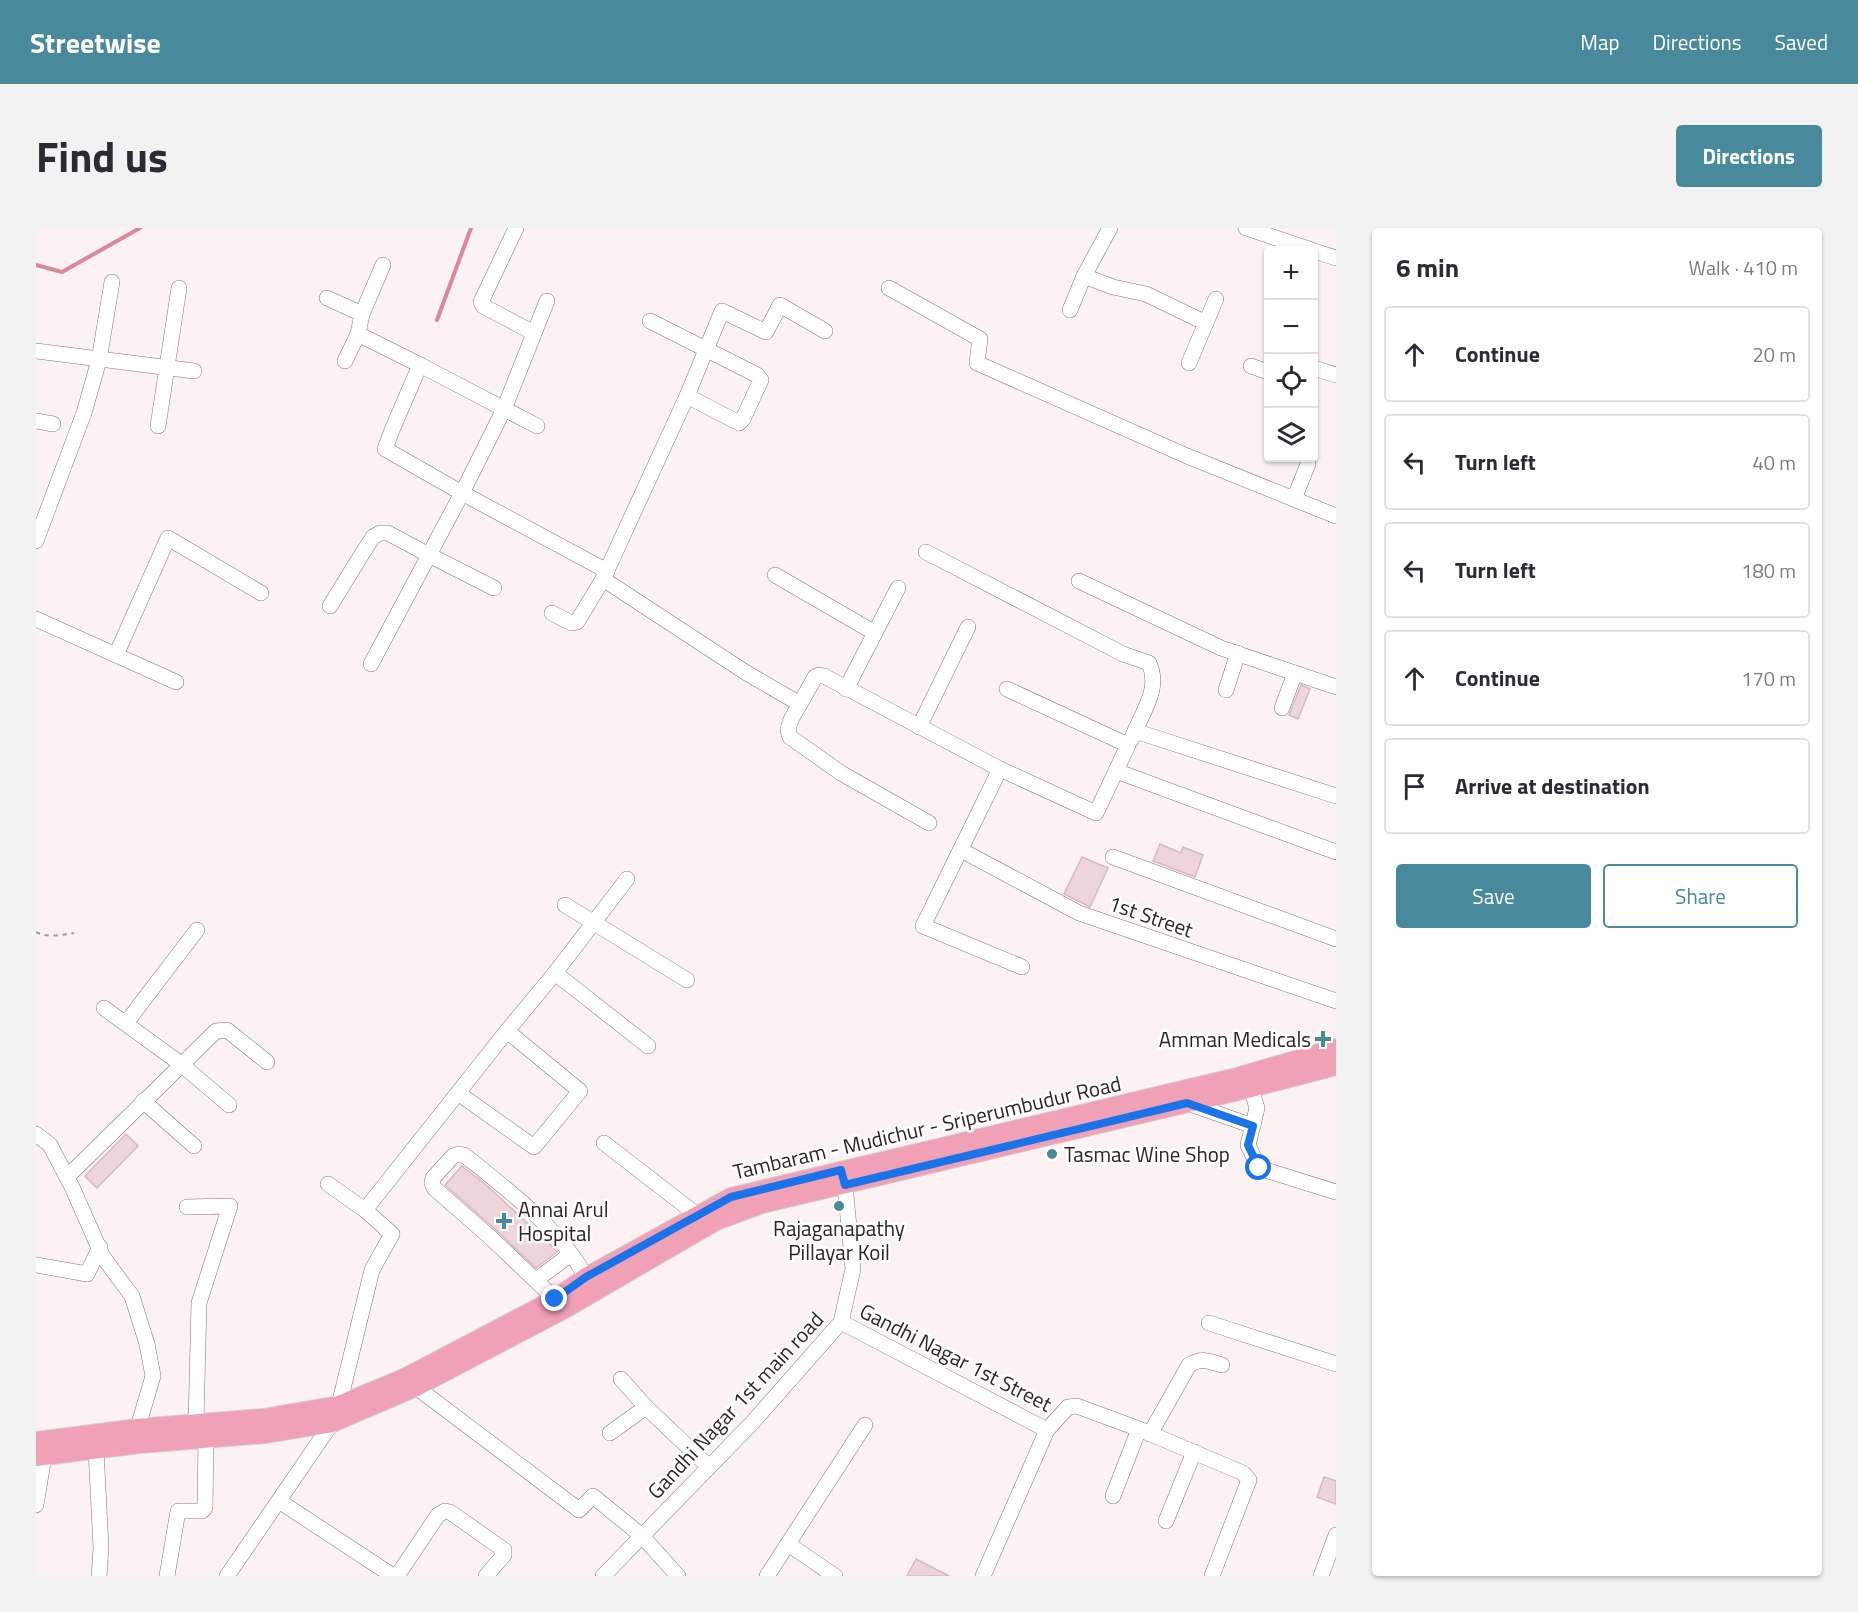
<!DOCTYPE html>
<meta charset="utf-8">
<style>
body{margin:0;font-family:"Titillium Web",sans-serif;background:#f2f2f3;color:#2b2b33}
.controls{position:absolute;right:18px;top:18px;display:grid;overflow:hidden;border-radius:6px;box-shadow:0 2px 4px #0004}
.controls button{width:54px;height:54px;display:grid;place-items:center;padding:0;border:0;border-bottom:2px solid #e1e1e2;background:#fff;color:#2b2b33;font:30px sans-serif}
.stop{position:absolute;width:18px;height:18px;margin:-14px;border:4px solid #1a73e8;border-radius:50%;background:#fff}
.stop.end{background:#1a73e8;border-color:#fff;box-shadow:0 2px 6px #0008}
.list{margin:0;padding:0;list-style:none}
h2{display:flex;justify-content:space-between;align-items:center;height:78px;margin:0;padding:0 24px;font-size:26px}
h2 small{font-size:20px;font-weight:400;color:#7c7c81}
.list li{display:grid;grid-template-columns:39px 1fr auto;gap:18px;align-items:center;box-sizing:border-box;height:96px;margin:0 12px 12px;padding:0 12px;border:2px solid #e1e1e2;border-radius:6px}
.list b{display:block;font-size:22px;white-space:nowrap}
.list em{font-size:20px;font-style:normal;color:#7c7c81}
.actions{display:flex;gap:12px;padding:18px 24px}
.actions a{flex:1;padding:14px 0;border:2px solid #488a9b;border-radius:6px;text-align:center;font-size:21px;color:#488a9b}
.actions .main{background:#488a9b;color:#fff}
.icon{flex:none;width:33px;height:33px;fill:none;stroke:currentColor;stroke-width:2;stroke-linecap:round;stroke-linejoin:round}
.map{position:relative;flex:none;width:1300px;height:1348px;overflow:hidden;border-radius:6px}
header{display:flex;align-items:center;gap:36px;box-sizing:border-box;height:84px;padding:0 30px;background:#488a9b;color:#fff}
header strong{font-size:28px}
nav{display:flex;gap:33px;margin-inline-start:auto;font-size:21px}
.intro{display:flex;align-items:center;justify-content:space-between;box-sizing:border-box;height:144px;padding:0 36px}
h1{margin:0;font-size:42px}
.button{padding:15px 27px;border-radius:6px;background:#488a9b;color:#fff;font-size:21px;font-weight:700}
main{display:flex;gap:36px;padding:0 36px}
aside{flex:1;background:#fff;border-radius:6px;box-shadow:0 2px 4px #0004}
.map>svg:first-child{display:block}
.lines{fill:none;stroke-linecap:round;stroke-linejoin:round}
.stream{stroke:#d9899a;stroke-width:4}
.building{fill:#eed5da;stroke:#d4bbc0;stroke-width:1.5}
.minor-casing{stroke:#897377;stroke-width:16}
.major-casing{stroke:#d1cfcf;stroke-width:20}
.path{stroke:#a4999b;stroke-width:2;stroke-dasharray:4.5 4.5;stroke-linecap:butt}
.minor{stroke:#fff;stroke-width:15}
.major{stroke:#f1a1b6;stroke-width:18}
.route{stroke:#1a73e8;stroke-width:8}
.poi-dot{fill:#488a9b;stroke:#fff;stroke-width:2}
.labels{text-anchor:middle;dominant-baseline:central;stroke-width:5;stroke-linejoin:round;paint-order:stroke}
.street-label{font-size:21px;fill:#2e2426;stroke:#fff}
.poi-label{font-size:21px;fill:#2e2426;stroke:#fff;text-anchor:start}
</style>
<header>
<strong>Streetwise</strong>
<nav><a>Map</a><a>Directions</a><a>Saved</a></nav>
</header>
<div class="intro"><h1>Find us</h1><a class="button">Directions</a></div>
<main>
<div class="map">
<svg width="1300" height="1348" viewBox="0 0 1300 1348">
<rect width="100%" height="100%" fill="#fcf1f3"/>
<g class="lines">
<g class="stream">
<path d="M0 37 26 44 104 0"/>
<path d="M401 92 435 0"/>
</g>
</g>
<g class="building">
<path d="M1265 457 1274 461 1262 491 1253 487Z"/>
<path d="M1124 616 1145 625 1147 619 1167 627 1159 649 1117 633Z"/>
<path d="M1046 629 1072 640 1054 679 1028 666Z"/>
<path d="M90 906 102 918 61 960 49 948Z"/>
<path d="M426 938 449 956 512 1014 521 1024 500 1040 460 1002 409 957Z"/>
<path d="M1288 1249 1300 1253V1276L1281 1269Z"/>
<path d="M880 1331 913 1348H871Z"/>
</g>
<g class="lines">
<g class="minor-casing">
<g id="minor">
<path d="M480 0 445 74 447 78 498 105"/>
<path d="M1074 0 1048 48 1077 59 1110 66 1170 95"/>
<path d="M1210 0 1276 22"/>
<path d="M1278 23 1300 30"/>
<path d="M347 37 326 86 322 106 384 137 356 202 349 221 426 265 393 327 458 360"/>
<path d="M853 60 944 111 941 135 1151 228 1300 288"/>
<path d="M291 70 326 86"/>
<path d="M511 73 468 181 426 265 571 343"/>
<path d="M1034 82 1048 48"/>
<path d="M0 123 158 143"/>
<path d="M309 133 322 106"/>
<path d="M1153 135 1180 71"/>
<path d="M384 137 501 198"/>
<path d="M1215 138 1232 144"/>
<path d="M1278 140 1300 147"/>
<path d="M651 168 686 83 730 104 744 77 789 103"/>
<path d="M0 193 17 196"/>
<path d="M122 198 143 60"/>
<path d="M1258 271 1272 236"/>
<path d="M0 313 48 185 63 132 76 54"/>
<path d="M890 324 1087 426 1113 435C1124 459 1109 480 1099 503"/>
<path d="M739 347 839 405"/>
<path d="M567 351 709 444 764 476 779 449 783 447 788 448 964 541 1060 585 1080 543"/>
<path d="M1043 353 1185 420 1300 459"/>
<path d="M294 378 326 326 337 309 344 305H352L393 327 335 436"/>
<path d="M516 385 535 395 541 394 567 351 651 168 703 195 707 191 725 152 721 147 614 93"/>
<path d="M0 391 140 454"/>
<path d="M80 427 132 310 225 365"/>
<path d="M810 461 862 360"/>
<path d="M971 461 1092 517 1080 543 1300 624"/>
<path d="M1190 462 1202 425"/>
<path d="M764 476C759 485 748 499 754 509L805 545 893 595"/>
<path d="M1246 480 1259 445"/>
<path d="M883 499 932 399"/>
<path d="M1095 512 1099 503 1300 568"/>
<path d="M964 541 887 698 986 739"/>
<path d="M925 622 1043 685 1300 773"/>
<path d="M1077 629 1300 711"/>
<path d="M529 677 651 752"/>
<path d="M519 745 612 818"/>
<path d="M68 780 145 836 193 877"/>
<path d="M90 795 161 702"/>
<path d="M1215 860 1221 880 1212 917 1223 940 1300 964"/>
<path d="M422 865 498 919 544 863 471 803"/>
<path d="M107 873 158 918"/>
<path d="M1151 875 1217 898"/>
<path d="M0 906 14 917 36 959 67 1029 96 1068 111 1116 117 1148 99 1209"/>
<path d="M568 915 661 987"/>
<path d="M31 949 180 803 191 802 231 834"/>
<path d="M151 979 194 978 163 1075 160 1194"/>
<path d="M329 982 471 803 519 745 591 651"/>
<path d="M0 1037 51 1046 64 1019"/>
<path d="M500 1052 535 1026"/>
<path d="M519 1071 454 1009 398 960 396 955 397 950 417 928 423 926 428 927C471 961 524 1001 550 1049"/>
<path d="M805 1094 1011 1202"/>
<path d="M1173 1095 1300 1136"/>
<path d="M585 1151 610 1179"/>
<path d="M380 1159 543 1282 557 1268 606 1308 642 1348"/>
<path d="M574 1205 610 1179 673 1239"/>
<path d="M1114 1206 1153 1137C1166 1129 1172 1133 1186 1137"/>
<path d="M60 1221 65 1320 63 1348"/>
<path d="M1077 1268 1103 1201"/>
<path d="M243 1273 357 1348"/>
<path d="M0 1277 8 1228"/>
<path d="M1130 1293 1158 1224"/>
<path d="M752 1316 799 1348"/>
<path d="M131 1348 142 1283H166L169 1280 170 1210"/>
<path d="M191 1348 296 1195 303 1177 336 1042 356 1006 329 982 292 956"/>
<path d="M361 1348 402 1287 409 1283 414 1284 468 1322V1327L450 1348"/>
<path d="M567 1348 716 1195 805 1094 817 1041 809 957 806 946"/>
<path d="M731 1348 829 1197"/>
<path d="M947 1348 1011 1202 1032 1179 1041 1178 1103 1201 1207 1245 1213 1252 1176 1348"/>
<path d="M1285 1348 1300 1307"/>
</g>
</g>
<g class="major-casing">
<g id="major">
<path d="M0 1213 102 1200 227 1190 303 1177 368 1150 519 1071 550 1049 695 969 1201 849 1300 820"/>
<path d="M0 1229 103 1216 229 1206 296 1195 380 1159 527 1082 680 993 726 976 1215 860 1300 838"/>
</g>
</g>
<path class="path" d="M0 704C11 710 26 707 38 705"/>
<use href="#minor" class="minor"/>
<use href="#major" class="major"/>
</g>
<g class="lines">
<path class="route" d="M519 1071 550 1049 695 969 805 942 809 957 1151 875 1217 898 1212 917 1223 940"/>
</g>
<g class="poi-dot">
<path d="M1284 802h6v6h6v6h-6v6h-6v-6h-6v-6h6z"/>
<circle cx="1016" cy="926" r="6"/>
<circle cx="803" cy="978" r="6"/>
<path d="M465 984h6v6h6v6h-6v6h-6v-6h-6v-6h6z"/>
</g>
<g class="labels">
<g class="street-label">
<text transform="translate(1115 688) rotate(19)">1st Street</text>
<text transform="translate(891 899) rotate(-13)">Tambaram - Mudichur - Sriperumbudur Road</text>
<text transform="translate(920 1129) rotate(27)">Gandhi Nagar 1st Street</text>
<text transform="translate(699 1177) rotate(-47)">Gandhi Nagar 1st main road</text>
</g>
<g class="poi-label">
<text x="1275" y="811" text-anchor="end">Amman Medicals</text>
<text x="1028" y="926">Tasmac Wine Shop</text>
<text x="482" y="981">Annai Arul<tspan x="482" dy="24">Hospital</tspan></text>
<text x="803" y="1000" text-anchor="middle">Rajaganapathy<tspan x="803" dy="24">Pillayar Koil</tspan></text>
</g>
</g>
</svg>
<div class="controls">
<button>+</button>
<button>−</button>
<button><svg class="icon" aria-label="locate" viewBox="0 0 24 24"><circle cx="12" cy="12" r="6"/><path d="M12 2v4M12 18v4M2 12h4M18 12h4"/></svg></button>
<button><svg class="icon" aria-label="layers" viewBox="0 0 24 24"><path d="M12 4l9 5-9 5-9-5zM3 14l9 5 9-5"/></svg></button>
</div>
<div class="stop" style="left:1223px;top:940px"></div>
<div class="stop end" style="left:519px;top:1071px"></div>
</div>
<aside>
<h2>6 min<small>Walk · 410 m</small></h2>
<ul class="list">
<li><svg class="icon" aria-label="ahead" viewBox="0 0 24 24"><path d="M12 20V5M6 11l6-6 6 6"/></svg><div><b>Continue</b></div><em>20 m</em></li>
<li><svg class="icon" aria-label="left" viewBox="0 0 24 24"><path d="M17 20v-9H6M10 6l-5 5 5 5"/></svg><div><b>Turn left</b></div><em>40 m</em></li>
<li><svg class="icon" aria-label="left" viewBox="0 0 24 24"><path d="M17 20v-9H6M10 6l-5 5 5 5"/></svg><div><b>Turn left</b></div><em>180 m</em></li>
<li><svg class="icon" aria-label="ahead" viewBox="0 0 24 24"><path d="M12 20V5M6 11l6-6 6 6"/></svg><div><b>Continue</b></div><em>170 m</em></li>
<li><svg class="icon" aria-label="arrive" viewBox="0 0 24 24"><path d="M6 21V4h12l-3 4 3 4H6"/></svg><div><b>Arrive at destination</b></div></li>
</ul>
<div class="actions"><a class="main">Save</a><a>Share</a></div>
</aside>
</main>
